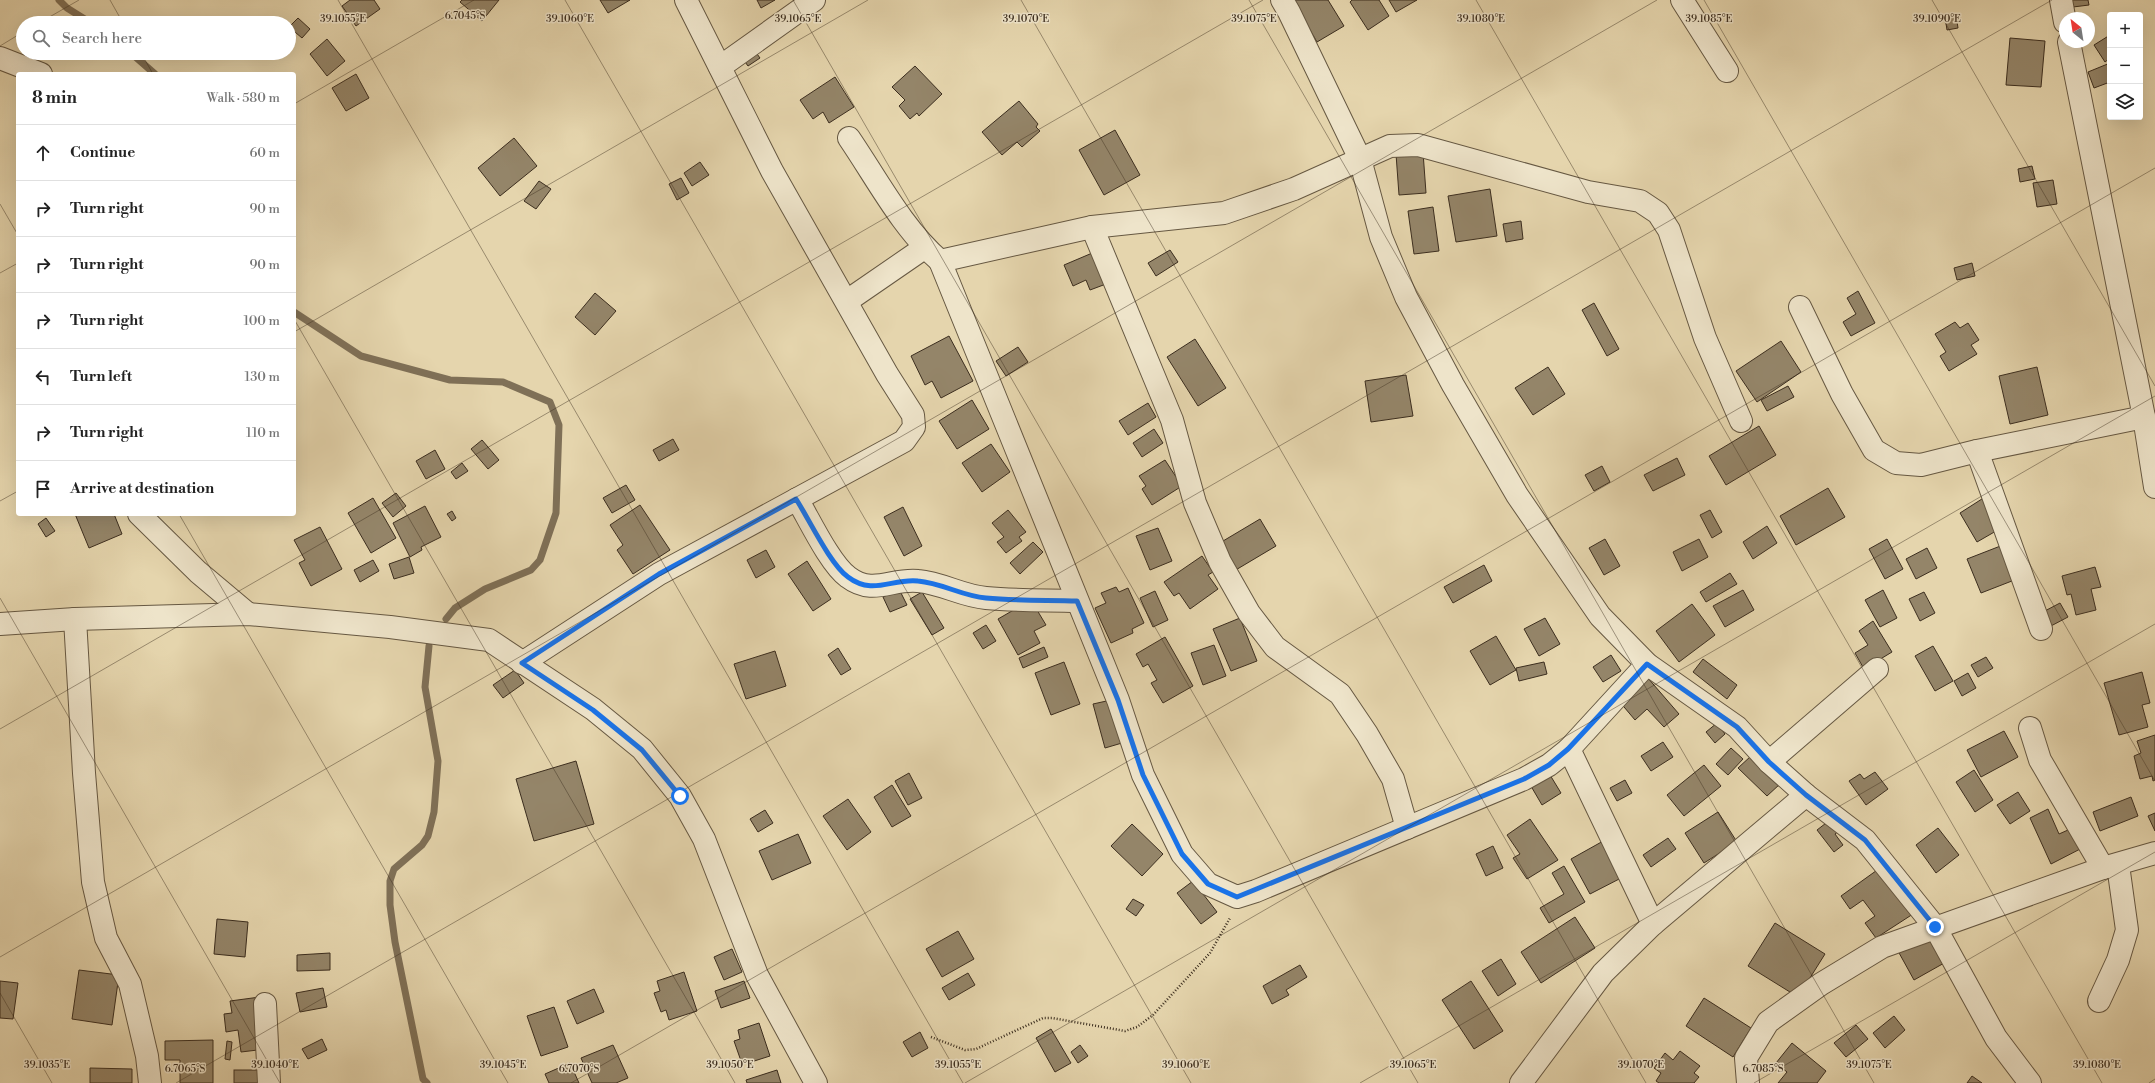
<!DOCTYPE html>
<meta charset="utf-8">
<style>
body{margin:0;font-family:"Libre Bodoni",serif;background:#f2f2f2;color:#222}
.controls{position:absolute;right:12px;top:12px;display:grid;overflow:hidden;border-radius:4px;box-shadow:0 4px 16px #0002}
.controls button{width:36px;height:36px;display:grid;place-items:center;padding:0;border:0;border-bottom:1px solid #e0e0e0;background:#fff;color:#222;font:20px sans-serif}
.compass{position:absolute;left:2059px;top:12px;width:36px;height:36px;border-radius:50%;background:#fff;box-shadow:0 4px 16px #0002;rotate:330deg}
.stop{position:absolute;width:12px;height:12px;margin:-9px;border:3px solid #1a73e8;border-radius:50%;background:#fff}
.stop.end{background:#1a73e8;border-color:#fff;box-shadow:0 1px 4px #0008}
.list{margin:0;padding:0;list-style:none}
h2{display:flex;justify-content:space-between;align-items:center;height:52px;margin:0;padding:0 16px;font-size:17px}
h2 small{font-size:13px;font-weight:400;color:#767676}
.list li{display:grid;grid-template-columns:26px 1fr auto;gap:12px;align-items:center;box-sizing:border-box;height:56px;padding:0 16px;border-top:1px solid #e0e0e0}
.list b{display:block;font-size:15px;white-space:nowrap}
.list em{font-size:13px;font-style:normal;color:#767676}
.icon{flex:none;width:22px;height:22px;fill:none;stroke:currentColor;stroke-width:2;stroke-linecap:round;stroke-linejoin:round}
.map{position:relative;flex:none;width:2155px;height:1083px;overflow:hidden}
.search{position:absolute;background:#fff;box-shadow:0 4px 16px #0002;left:16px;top:16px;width:280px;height:44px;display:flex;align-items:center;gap:10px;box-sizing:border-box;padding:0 14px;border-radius:22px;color:#767676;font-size:15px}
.panel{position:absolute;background:#fff;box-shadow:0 4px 16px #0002;left:16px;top:72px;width:280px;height:444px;border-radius:4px}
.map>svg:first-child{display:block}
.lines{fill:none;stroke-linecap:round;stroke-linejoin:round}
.stream{stroke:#7f7057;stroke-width:7}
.building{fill:#948569;stroke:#3c2e1f}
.minor-casing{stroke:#665842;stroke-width:24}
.path{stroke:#3c2e1f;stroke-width:2.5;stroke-dasharray:1 2;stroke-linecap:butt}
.minor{stroke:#eee4ca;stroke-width:22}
.route{stroke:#1a73e8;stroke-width:5}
.ticks{fill:none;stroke:#3c2e1f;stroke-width:1;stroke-opacity:0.45}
.ticks-label{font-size:10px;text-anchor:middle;fill:#3c2e1f;stroke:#eee4ca;stroke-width:3;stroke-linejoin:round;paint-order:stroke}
</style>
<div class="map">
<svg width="2155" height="1083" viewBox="0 0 2155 1083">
<rect width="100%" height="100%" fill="#e5d5ad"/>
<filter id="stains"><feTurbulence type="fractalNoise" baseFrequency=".005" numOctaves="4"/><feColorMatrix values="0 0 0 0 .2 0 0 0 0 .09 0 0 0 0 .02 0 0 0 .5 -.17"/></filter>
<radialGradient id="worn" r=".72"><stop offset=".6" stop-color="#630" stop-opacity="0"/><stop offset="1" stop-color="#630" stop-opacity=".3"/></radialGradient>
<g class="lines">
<g class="stream">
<path d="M59 0 67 8 91 23"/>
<path d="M131 53 155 74"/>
<path d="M294 312 361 356 450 380 503 382 550 402 559 425 556 513 540 560 531 570 485 589 455 608 446 619"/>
<path d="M427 1083 423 1079 395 942 390 905V881L394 869 422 845 428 836 434 812 438 761 425 687 429 646"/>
</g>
</g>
<g class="building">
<path d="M350 0H374L380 9 356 26 342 6Z"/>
<path d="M462 0H499L482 21 460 2Z"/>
<path d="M600 0H630L608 13Z"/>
<path d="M757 0H775L761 8Z"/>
<path d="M1295 0H1328L1344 26 1317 42 1293 1Z"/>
<path d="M1352 0H1379L1389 16 1368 30 1350 2Z"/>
<path d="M1389 0H1417L1396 12Z"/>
<path d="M2072 0H2088L2089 5 2073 7Z"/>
<path d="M1956 15 1958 28 1947 30 1945 17Z"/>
<path d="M298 18 310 29 302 38 289 27Z"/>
<path d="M2110 35V58L2105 62 2094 45Z"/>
<path d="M2010 38 2045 41 2041 87 2006 85Z"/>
<path d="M327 39 345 61 327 76 310 54Z"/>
<path d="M752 47 760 58 748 66 740 55Z"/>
<path d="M2110 63V82L2094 88 2088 72Z"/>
<path d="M915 66 942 94 919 116 917 113 910 119 899 106 905 100 892 87Z"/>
<path d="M356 74 369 98 346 111 332 88Z"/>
<path d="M835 77 854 107 829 123 823 112 813 119 800 100Z"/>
<path d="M1019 101 1038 124 1036 127 1040 131 1022 147 1017 142 1002 155 982 132Z"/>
<path d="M1115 130 1140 175 1104 195 1079 150Z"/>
<path d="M514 138 537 166 500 196 478 168Z"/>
<path d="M1423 152 1426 193 1399 195 1396 154Z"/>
<path d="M700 162 709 175 692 186 684 173Z"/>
<path d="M2032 166 2035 179 2020 182 2018 169Z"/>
<path d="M681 178 689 193 677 200 669 184Z"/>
<path d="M2053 180 2057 204 2037 207 2033 183Z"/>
<path d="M539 181 551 189 536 209 524 201Z"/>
<path d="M1490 189 1497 236 1456 242 1448 196Z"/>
<path d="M1433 207 1439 251 1414 254 1408 211Z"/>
<path d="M1521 221 1523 239 1506 242 1503 224Z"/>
<path d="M1170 250 1178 262 1156 276 1148 263Z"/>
<path d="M1097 251 1106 284 1090 290 1086 280 1073 286 1064 265Z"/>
<path d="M1972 263 1975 276 1957 280 1954 268Z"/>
<path d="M1858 291 1875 323 1851 336 1843 322 1856 314 1847 298Z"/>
<path d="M595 293 616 311 595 335 575 317Z"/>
<path d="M1594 303 1619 349 1607 356 1582 310Z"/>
<path d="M1955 322 1960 328 1968 323 1979 340 1971 345 1977 354 1949 371 1940 356 1946 352 1935 334Z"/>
<path d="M949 336 973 381 941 398 932 381 925 385 911 356Z"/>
<path d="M1195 339 1226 388 1198 406 1167 357Z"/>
<path d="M1781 341 1801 372 1757 402 1736 371Z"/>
<path d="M1018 347 1028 362 1006 376 996 361Z"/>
<path d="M1548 367 1565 394 1533 415 1515 388Z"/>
<path d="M2037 367 2048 415 2010 424 1999 376Z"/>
<path d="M1406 375 1413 416 1371 422 1365 381Z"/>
<path d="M1788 386 1794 397 1767 411 1761 400Z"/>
<path d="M972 400 989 429 957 449 939 421Z"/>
<path d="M1148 403 1156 417 1128 435 1119 421Z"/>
<path d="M1759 426 1776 455 1726 485 1709 456Z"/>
<path d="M1154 429 1163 443 1142 457 1133 443Z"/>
<path d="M673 439 679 450 659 461 653 450Z"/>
<path d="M482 440 499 460 488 469 471 449Z"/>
<path d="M991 444 1010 472 982 492 962 463Z"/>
<path d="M435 450 445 469 426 479 416 461Z"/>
<path d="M1677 458 1685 475 1653 491 1644 475Z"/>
<path d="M1165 460 1182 486 1152 505 1142 489 1146 486 1139 476Z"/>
<path d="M462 463 468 471 456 479 451 472Z"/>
<path d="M1602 466 1610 482 1594 491 1585 475Z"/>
<path d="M626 485 635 500 612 513 603 498Z"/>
<path d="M1828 488 1845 517 1796 545 1780 516Z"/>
<path d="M396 493 406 506 393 517 382 503Z"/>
<path d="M1985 497 2003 527 1977 542 1960 513Z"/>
<path d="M373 498 396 538 371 553 348 513Z"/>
<path d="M640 505 670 550 633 574 617 550 623 545 610 525Z"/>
<path d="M425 506 441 537 421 547 422 550 410 557 393 523Z"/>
<path d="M903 507 922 546 904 556 884 517Z"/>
<path d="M1008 510 1026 532 1019 537 1022 541 1006 553 997 542 1004 537 992 523Z"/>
<path d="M1710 510 1722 532 1712 538 1700 515Z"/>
<path d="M452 511 456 518 452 521 447 514Z"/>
<path d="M75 514H114L122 534 89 548Z"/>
<path d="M46 518 55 531 46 537 38 524Z"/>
<path d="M1260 519 1276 546 1234 571 1218 544Z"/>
<path d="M1767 526 1777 543 1753 559 1743 542Z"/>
<path d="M320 527 342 569 311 586 299 563 305 560 294 540Z"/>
<path d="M1158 528 1172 561 1150 570 1136 536Z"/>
<path d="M1605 539 1620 566 1604 575 1589 548Z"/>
<path d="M1699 539 1708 557 1682 571 1673 552Z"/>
<path d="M1887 539 1903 569 1885 579 1869 549Z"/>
<path d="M1033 542 1043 552 1020 574 1010 563Z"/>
<path d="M2003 545 2017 579 1981 593 1967 559Z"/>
<path d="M1927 548 1937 568 1916 579 1906 559Z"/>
<path d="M766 550 775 567 756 578 747 560Z"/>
<path d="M1202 556 1213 572 1208 575 1218 589 1190 609 1179 593 1174 596 1164 582Z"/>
<path d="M409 557 414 573 394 579 389 564Z"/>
<path d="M373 560 379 571 360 582 354 570Z"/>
<path d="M807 561 831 599 813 611 788 574Z"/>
<path d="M1484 565 1492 581 1453 603 1444 587Z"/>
<path d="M2095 567 2101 587 2091 589 2096 610 2076 615 2071 594 2067 595 2062 576Z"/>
<path d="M1730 573 1737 584 1706 602 1700 592Z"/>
<path d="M1116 587 1119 592 1128 588 1144 623 1132 629 1133 633 1111 643 1095 608 1106 603 1101 593Z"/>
<path d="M899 589 907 605 890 612 883 597Z"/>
<path d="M1743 590 1754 610 1725 627 1713 606Z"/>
<path d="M1883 590 1897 618 1880 627 1865 600Z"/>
<path d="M1155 591 1168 620 1153 627 1140 598Z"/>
<path d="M922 592 944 628 932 635 910 599Z"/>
<path d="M1924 592 1935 613 1920 621 1909 599Z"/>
<path d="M1031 600 1046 625 1034 631 1040 643 1018 655 998 619Z"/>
<path d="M2060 603 2068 617 2049 627 2041 613Z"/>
<path d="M1692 604 1715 635 1679 662 1656 631Z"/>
<path d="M1240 618 1257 661 1231 671 1213 629Z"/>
<path d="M1545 618 1560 644 1539 656 1524 629Z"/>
<path d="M1873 621 1892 652 1864 669 1855 653 1868 645 1859 631Z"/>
<path d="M986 625 996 641 983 649 973 633Z"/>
<path d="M1496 636 1516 670 1490 685 1470 651Z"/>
<path d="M1165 637 1193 686 1163 703 1151 683 1157 680 1148 664 1143 667 1136 654Z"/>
<path d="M1214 645 1226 676 1203 685 1191 653Z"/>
<path d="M1933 646 1953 681 1935 691 1915 656Z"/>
<path d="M1044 647 1048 657 1023 668 1019 658Z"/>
<path d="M838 648 851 669 841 675 828 655Z"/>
<path d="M775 651 786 686 746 699 734 664Z"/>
<path d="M1611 655 1621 671 1603 682 1593 667Z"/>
<path d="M1986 657 1993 668 1978 677 1971 665Z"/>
<path d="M1703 659 1737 685 1727 699 1693 672Z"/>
<path d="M1064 662 1080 704 1051 715 1035 673Z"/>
<path d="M1544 662 1547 674 1519 681 1516 668Z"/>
<path d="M515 670 524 683 503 698 493 685Z"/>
<path d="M2142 672 2150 703 2142 705 2148 727 2119 735 2104 683Z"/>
<path d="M1968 673 1976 688 1962 696 1954 681Z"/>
<path d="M1647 677 1679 714 1664 727 1647 709 1635 720 1619 701Z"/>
<path d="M1111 700 1122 743 1105 748 1093 704Z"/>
<path d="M1717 723 1725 734 1715 743 1706 732Z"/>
<path d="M2004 731 2018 757 1981 777 1967 750Z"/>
<path d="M2155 735V780L2153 781 2152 776 2140 779 2134 756 2141 753 2137 741Z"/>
<path d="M1663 742 1673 757 1651 771 1641 756Z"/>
<path d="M1731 748 1743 759 1728 775 1716 764Z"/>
<path d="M1751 756 1780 784 1767 796 1738 768Z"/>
<path d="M576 761 594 824 534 841 516 779Z"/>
<path d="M1704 765 1721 786 1684 816 1667 795Z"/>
<path d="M1547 770 1561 793 1542 805 1528 781Z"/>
<path d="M1974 770 1993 800 1975 812 1956 782Z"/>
<path d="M1875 772 1888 789 1866 805 1849 781 1860 774 1864 779Z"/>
<path d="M909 773 922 798 908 805 895 781Z"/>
<path d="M1625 780 1632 793 1617 801 1610 788Z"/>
<path d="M892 785 911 816 892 827 874 797Z"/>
<path d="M2018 792 2030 811 2010 824 1997 805Z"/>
<path d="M2131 797 2138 816 2100 831 2093 812Z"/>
<path d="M848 799 871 832 847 850 823 816Z"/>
<path d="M2048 809 2059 834 2077 826 2086 846 2051 864 2030 818Z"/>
<path d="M765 810 773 823 758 832 750 819Z"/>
<path d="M1718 812 1737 842 1704 863 1685 833Z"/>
<path d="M2155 813V831L2148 816Z"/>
<path d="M1530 819 1558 860 1527 879 1513 858 1520 854 1507 835Z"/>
<path d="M1830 820 1839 831 1835 834 1843 845 1834 852 1817 830Z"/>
<path d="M1132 824 1163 854 1142 876 1111 846Z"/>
<path d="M1938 828 1959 855 1936 873 1916 845Z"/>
<path d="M798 834 811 863 772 880 759 851Z"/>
<path d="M1668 838 1676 849 1651 867 1643 855Z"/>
<path d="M1605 840 1625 876 1590 894 1571 859Z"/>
<path d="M1493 846 1503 868 1486 876 1476 854Z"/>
<path d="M1564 866 1585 902 1549 923 1540 908 1564 894 1552 873Z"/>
<path d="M1880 868 1913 914 1876 938 1865 923 1875 916 1863 900 1850 909 1841 896Z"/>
<path d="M1193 881 1217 912 1201 924 1177 893Z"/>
<path d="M1133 899 1144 905 1136 916 1126 909Z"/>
<path d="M1575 917 1595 948 1541 983 1521 952Z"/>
<path d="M217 919 248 922 245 957 214 954Z"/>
<path d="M1775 923 1825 954 1798 997 1748 966Z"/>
<path d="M958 931 974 959 942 977 926 949Z"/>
<path d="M1930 933 1946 962 1914 980 1898 951Z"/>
<path d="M732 949 742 972 724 980 714 957Z"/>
<path d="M330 953V970L297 971V955Z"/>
<path d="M1501 959 1516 984 1498 996 1482 971Z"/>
<path d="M1300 965 1307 977 1286 990 1289 995 1272 1004 1263 986Z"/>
<path d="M79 970 119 975 112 1025 72 1019Z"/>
<path d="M684 972 697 1011 669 1020 666 1010 661 1012 654 993 660 991 657 981Z"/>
<path d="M968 973 975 985 949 1000 942 988Z"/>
<path d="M0 981 18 983 13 1019 0 1018Z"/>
<path d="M744 981 750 998 721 1008 715 991Z"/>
<path d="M1471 981 1503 1031 1474 1049 1442 1000Z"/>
<path d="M323 988 327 1007 300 1012 296 993Z"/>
<path d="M594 989 604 1012 577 1024 567 1001Z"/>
<path d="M260 997 266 1049 241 1052 238 1030 226 1032 224 1014 232 1013 230 1001Z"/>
<path d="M1704 998 1751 1028 1733 1057 1686 1026Z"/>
<path d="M554 1007 568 1047 541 1056 527 1016Z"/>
<path d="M1894 1016 1905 1030 1885 1048 1873 1033Z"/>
<path d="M759 1023 770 1056 748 1063 747 1059 741 1061 734 1041 740 1039 738 1030Z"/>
<path d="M1856 1025 1868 1039 1846 1057 1834 1043Z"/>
<path d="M1051 1029 1071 1063 1055 1072 1036 1038Z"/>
<path d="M920 1032 928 1048 912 1057 903 1042Z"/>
<path d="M322 1039 327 1050 308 1059 302 1049Z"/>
<path d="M213 1040V1083H180V1060H165V1041Z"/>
<path d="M227 1041 232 1042 230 1060 225 1059Z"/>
<path d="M1792 1043 1826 1071 1817 1083H1778L1787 1072 1776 1063Z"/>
<path d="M613 1045 628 1078 616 1083H592L581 1058Z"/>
<path d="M1080 1045 1088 1056 1078 1063 1071 1052Z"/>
<path d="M1680 1051 1700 1066 1694 1073 1699 1077 1694 1083H1659L1656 1081 1661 1073 1654 1068 1665 1053 1673 1060Z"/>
<path d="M570 1063 579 1083H549L545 1074Z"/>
<path d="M90 1068 132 1069V1083H90Z"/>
<rect x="234" y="1070" width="29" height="13"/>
<path d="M777 1070 781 1083H747L746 1080Z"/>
<path d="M1972 1076 1982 1083H1967Z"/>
</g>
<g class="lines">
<g class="minor-casing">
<g id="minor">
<path d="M1282 0 1289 12 1360 159 1381 237 1406 297 1453 385 1517 495 1600 616 1647 664 1737 727 1769 762 1806 795 1865 840 1935 927 1996 1038 2030 1083"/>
<path d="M1682 0 1727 71"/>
<path d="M2061 0 2065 22"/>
<path d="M2069 42 2144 417 2155 487"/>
<path d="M0 58 41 74"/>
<path d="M720 67 814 0"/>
<path d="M849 138C877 179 902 228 940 261L1092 227 1224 213 1294 189 1390 146 1418 145 1588 192 1640 201 1658 213 1669 230 1705 338 1741 421"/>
<path d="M1092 227 1172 420 1195 503 1220 562 1249 613 1275 647 1340 694 1367 734 1393 779 1407 828"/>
<path d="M940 261 1118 700 1143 775 1182 854 1208 884 1237 897 1256 891 1524 779 1549 765 1569 749 1647 664"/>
<path d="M847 301 924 248"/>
<path d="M1800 307 1842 394 1874 450 1896 463 1921 465 1977 451 2144 417"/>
<path d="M1977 451 2041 629"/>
<path d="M797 499C809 519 830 564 848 577 873 596 892 578 918 581 942 583 962 596 986 598 1016 601 1047 600 1077 601"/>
<path d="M139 514 198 572 248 614"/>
<path d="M75 619 84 773 93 882 106 938 130 984 147 1056 150 1083"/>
<path d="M0 624 75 619 248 614 390 627 489 640 593 709 642 749 680 796 704 839 757 975 816 1083"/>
<path d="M522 663 659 574 904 441 914 427 913 415 887 374 772 171 686 0"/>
<path d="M2030 728 2040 760 2103 868"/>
<path d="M1569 749 1653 924"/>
<path d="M1769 762 1877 669"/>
<path d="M2099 1001 2118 960 2127 930 2118 865"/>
<path d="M265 1004 269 1083"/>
<path d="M1521 1083 1603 973 1653 924 1806 795"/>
<path d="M1748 1083 1746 1058 1768 1022 1821 984 1882 947 2103 868 2155 853"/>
</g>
</g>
<path class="path" d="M931 1037 965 1050 976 1049 1043 1018H1052L1125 1031 1137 1027 1153 1015 1210 953 1230 918"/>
<use href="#minor" class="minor"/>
</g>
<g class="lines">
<path class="route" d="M680 796 642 750 593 710 522 663 659 574 796 499C809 519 830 564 848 577 873 596 892 578 918 581 942 583 962 596 986 598 1016 601 1047 600 1077 601L1118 700 1143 775 1182 854 1208 884 1237 897 1524 779 1549 765 1568 749 1647 664 1737 727 1769 762 1806 795 1865 840 1935 927"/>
</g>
<path class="ticks" d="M110 0 123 23M338 0 963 1083M565 0 1191 1083M793 0 1418 1083M1021 0 1646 1083M1249 0 1874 1083M1476 0 2102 1083M1704 0 2155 781M1932 0 2155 386M39 23 79 0M0 46 23 32M141 53 153 74M294 104 474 0M0 204 18 235M0 273 18 263M294 319 735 1083M294 332 868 0M0 501 18 491M179 514 508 1083M0 598 280 1083M0 729 1263 0M0 957 1657 0M0 993 52 1083M176 1083 2052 0M571 1083 2155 168M965 1083 2155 396M1360 1083 2155 624M1754 1083 2155 852M2149 1083 2155 1079"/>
<g class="ticks-label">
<text x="465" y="19">6.7045°S</text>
<text x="343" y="22">39.1055°E</text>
<text x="570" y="22">39.1060°E</text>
<text x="798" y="22">39.1065°E</text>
<text x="1026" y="22">39.1070°E</text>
<text x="1254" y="22">39.1075°E</text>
<text x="1481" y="22">39.1080°E</text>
<text x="1709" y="22">39.1085°E</text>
<text x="1937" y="22">39.1090°E</text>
<text x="47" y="1068">39.1035°E</text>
<text x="275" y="1068">39.1040°E</text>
<text x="503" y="1068">39.1045°E</text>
<text x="730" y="1068">39.1050°E</text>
<text x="958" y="1068">39.1055°E</text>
<text x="1186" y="1068">39.1060°E</text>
<text x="1413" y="1068">39.1065°E</text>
<text x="1641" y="1068">39.1070°E</text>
<text x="1869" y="1068">39.1075°E</text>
<text x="2097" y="1068">39.1080°E</text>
<text x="185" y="1072">6.7065°S</text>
<text x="579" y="1072">6.7070°S</text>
<text x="1763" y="1072">6.7085°S</text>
</g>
<rect width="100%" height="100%" filter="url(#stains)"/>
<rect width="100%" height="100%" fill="url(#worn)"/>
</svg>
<div class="controls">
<button>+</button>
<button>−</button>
<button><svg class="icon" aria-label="layers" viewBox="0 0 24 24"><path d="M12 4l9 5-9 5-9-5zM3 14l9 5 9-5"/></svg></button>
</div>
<svg class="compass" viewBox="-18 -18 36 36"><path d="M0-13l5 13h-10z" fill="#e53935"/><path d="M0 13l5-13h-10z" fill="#767676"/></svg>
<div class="stop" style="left:680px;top:796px"></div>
<div class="stop end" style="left:1935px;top:927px"></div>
<div class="search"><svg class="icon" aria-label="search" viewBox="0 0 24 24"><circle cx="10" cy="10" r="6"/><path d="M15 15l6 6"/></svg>Search here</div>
<section class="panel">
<h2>8 min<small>Walk · 580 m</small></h2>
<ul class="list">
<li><svg class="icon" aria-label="ahead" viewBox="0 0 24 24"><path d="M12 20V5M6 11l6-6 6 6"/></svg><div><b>Continue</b></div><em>60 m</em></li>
<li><svg class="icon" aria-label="right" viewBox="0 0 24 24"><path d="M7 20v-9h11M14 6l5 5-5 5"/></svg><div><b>Turn right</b></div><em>90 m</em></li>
<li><svg class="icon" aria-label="right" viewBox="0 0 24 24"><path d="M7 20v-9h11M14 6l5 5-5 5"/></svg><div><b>Turn right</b></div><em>90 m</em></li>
<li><svg class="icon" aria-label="right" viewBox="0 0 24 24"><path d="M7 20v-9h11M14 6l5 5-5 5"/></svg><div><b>Turn right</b></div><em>100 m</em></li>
<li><svg class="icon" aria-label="left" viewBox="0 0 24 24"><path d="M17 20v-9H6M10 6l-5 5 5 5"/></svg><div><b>Turn left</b></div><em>130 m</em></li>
<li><svg class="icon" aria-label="right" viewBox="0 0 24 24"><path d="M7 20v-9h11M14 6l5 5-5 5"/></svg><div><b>Turn right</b></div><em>110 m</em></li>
<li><svg class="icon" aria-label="arrive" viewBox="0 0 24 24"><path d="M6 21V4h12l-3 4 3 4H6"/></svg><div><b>Arrive at destination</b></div></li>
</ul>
</section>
</div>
